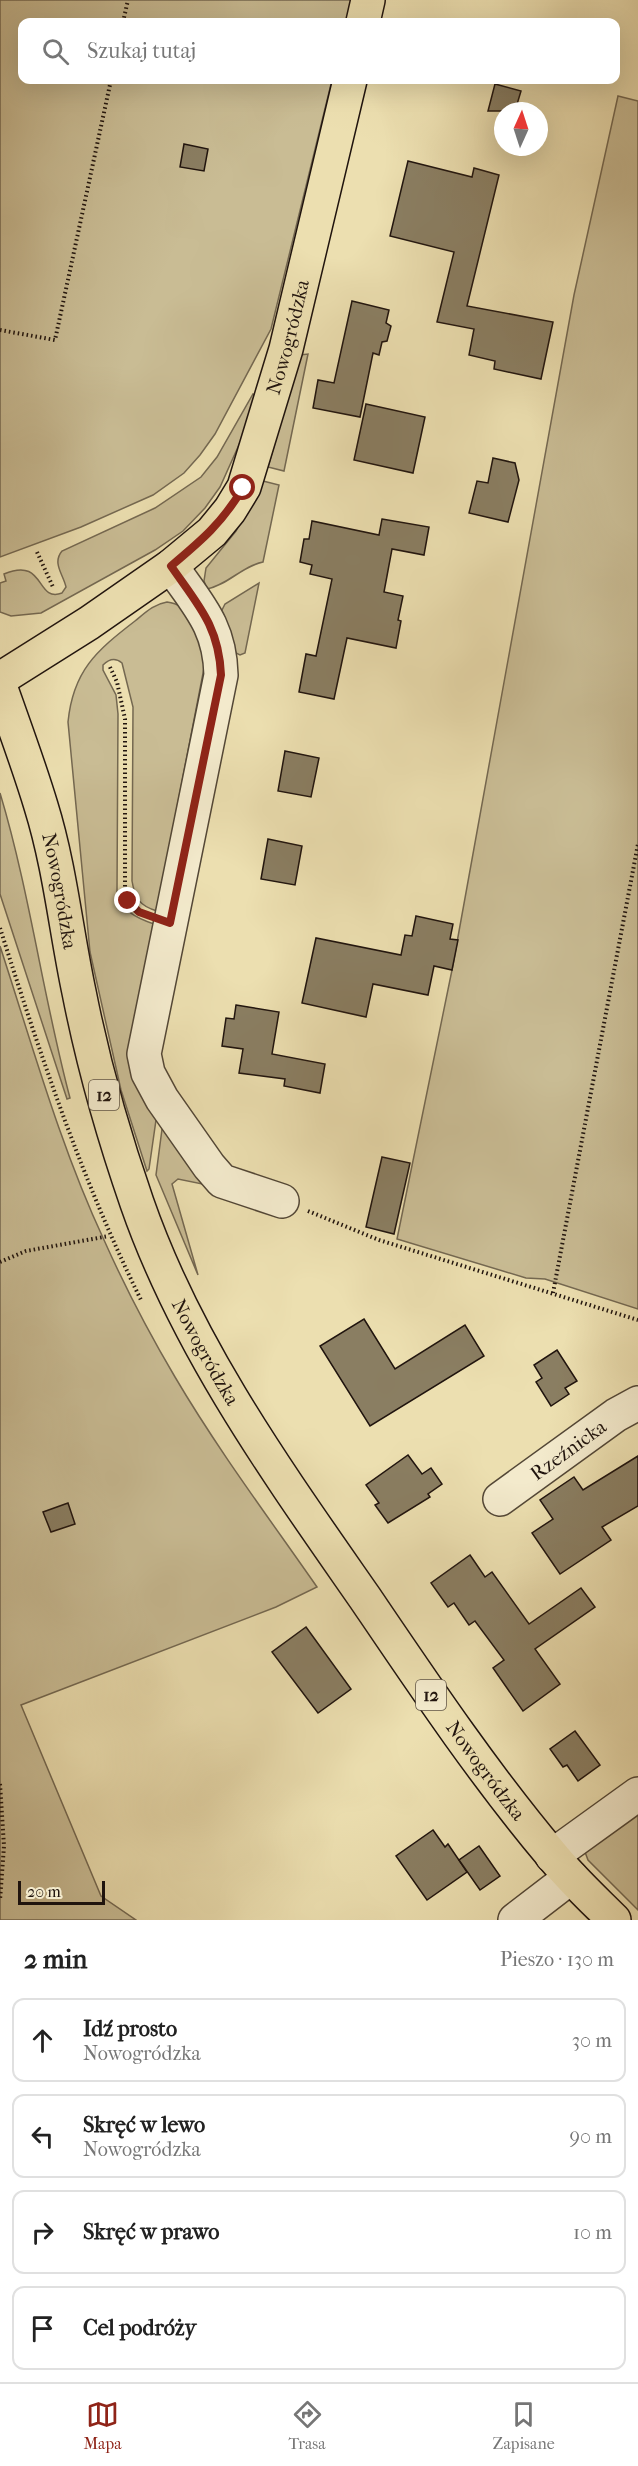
<!DOCTYPE html>
<html lang="pl">
<meta charset="utf-8">
<style>
body{margin:0;font-family:"IM FELL French Canon",serif;background:#f2f2f2;color:#222}
.compass{position:absolute;left:494px;top:102px;width:54px;height:54px;border-radius:50%;background:#fff;box-shadow:0 6px 24px #0002;rotate:3deg}
.scale{position:absolute;left:18px;bottom:15px;width:87px;box-sizing:border-box;padding-left:6px;border:3px solid #20140e;border-top:0;font-size:16px;line-height:21px;white-space:nowrap;color:#20140e;-webkit-text-stroke:4px #f3eacc;paint-order:stroke}
.stop{position:absolute;width:18px;height:18px;margin:-14px;border:4px solid #8f2418;border-radius:50%;background:#fff}
.stop.end{background:#8f2418;border-color:#fff;box-shadow:0 2px 6px #0008}
.list{margin:0;padding:0;list-style:none}
h2{display:flex;justify-content:space-between;align-items:center;height:78px;margin:0;padding:0 24px;font-size:26px}
h2 small{font-size:20px;font-weight:400;color:#767676}
.list li{display:grid;grid-template-columns:39px 1fr auto;gap:18px;align-items:center;box-sizing:border-box;height:84px;margin:0 12px 12px;padding:0 12px;border:2px solid #e0e0e0;border-radius:12px}
.list b{display:block;font-size:22px;white-space:nowrap}
.list p{margin:0;font-size:20px;white-space:nowrap;color:#767676}
.list em{font-size:20px;font-style:normal;color:#767676}
.icon{flex:none;width:33px;height:33px;fill:none;stroke:currentColor;stroke-width:2;stroke-linecap:round;stroke-linejoin:round}
.map{position:relative;flex:none;width:638px;height:1920px;overflow:hidden}
.search{position:absolute;background:#fff;box-shadow:0 6px 24px #0002;left:18px;right:18px;top:18px;height:66px;display:flex;align-items:center;gap:15px;box-sizing:border-box;padding:0 21px;border-radius:12px;color:#767676;font-size:22px}
.sheet{height:462px;background:#fff}
nav{display:flex;justify-content:space-around;align-items:center;box-sizing:border-box;height:84px;border-top:2px solid #e0e0e0;background:#fff;font-size:16px;color:#767676}
nav a{display:grid;justify-items:center;gap:3px}
nav .on{color:#8f2418}
.map>svg:first-child{display:block}
.green{fill:#c9bc94;stroke:#746851;stroke-width:1.5}
.building{fill:#8a7e62;stroke:#20140e;stroke-width:1.5}
.lines{fill:none;stroke-linecap:round;stroke-linejoin:round}
.minor-casing{stroke:#534736;stroke-width:36}
.major-casing{stroke:#20140e;stroke-width:36}
.path{stroke:#20140e;stroke-width:4;stroke-dasharray:1.5 3;stroke-linecap:butt}
.minor{stroke:#f3eacc;stroke-width:33}
.major{stroke:#ecdfb0;stroke-width:33}
.route{stroke:#8f2418;stroke-width:8}
.labels{text-anchor:middle;dominant-baseline:central;stroke-width:6;stroke-linejoin:round;paint-order:stroke}
.shield{fill:#f3eacc;stroke:#5f5447;stroke-width:1.5}
.shield-label{font-size:18px;font-weight:bold;fill:#20140e}
.street-label{font-size:20px;fill:#20140e;stroke:#f3eacc}
</style>
<div class="map">
<svg width="638" height="1920" viewBox="0 0 638 1920">
<rect width="100%" height="100%" fill="#ecdfb0"/>
<filter id="stains"><feTurbulence type="fractalNoise" baseFrequency=".00333" numOctaves="4"/><feColorMatrix values="0 0 0 0 .2 0 0 0 0 .09 0 0 0 0 .02 0 0 0 .5 -.17"/></filter>
<radialGradient id="worn" r=".72"><stop offset=".6" stop-color="#630" stop-opacity="0"/><stop offset="1" stop-color="#630" stop-opacity=".3"/></radialGradient>
<g class="green">
<path d="M0 0H352L346 22H22V80H332L271 329 215 434 200 455 184 473 153 495 81 527 0 557Z"/>
<path d="M618 96 638 101V1309L545 1279 526 1278 397 1239 452 970 574 295Z"/>
<path d="M308 354 284 471 268 467 300 355Z"/>
<path d="M253 394 256 395 247 427 220 487 205 508 183 531 155 550 41 613 11 616 0 612V583L6 581 4 574C46 556 35 603 62 593L66 587C63 574 52 563 62 551L155 508 201 477 217 457Z"/>
<path d="M263 481 279 485 263 562C242 566 228 585 207 589L204 581 206 568 236 531Z"/>
<path d="M259 583 245 653 240 655 236 653 221 612 225 604Z"/>
<path d="M167 602C196 605 199 640 205 663L157 911C140 906 135 899 132 881L133 707 122 663C115 657 109 659 103 665V670L116 695 118 714 117 892C122 911 136 918 154 924L158 1106 149 1169 147 1171 121 1090 90 952 68 722C73 671 96 651 135 621 145 613 154 604 167 602Z"/>
<path d="M0 793C30 893 43 997 70 1098L67 1099 0 894Z"/>
<path d="M0 946C32 1044 60 1146 104 1240 125 1287 149 1333 175 1377 218 1450 269 1518 317 1587L276 1607 21 1705 101 1896 136 1920H0Z"/>
<path d="M164 1114 212 1186 178 1179 172 1184 198 1275 156 1175Z"/>
<path d="M638 1806V1910L588 1860 585 1852Z"/>
</g>
<g class="building">
<path d="M495 84 521 91 515 111H488Z"/>
<path d="M184 144 208 149 204 171 180 167Z"/>
<path d="M408 161 472 177 474 168 499 175 467 306 553 322 541 379 494 369 495 361 469 355 474 329 437 322 454 252 390 236Z"/>
<path d="M352 301 389 310 386 323 391 326 387 341 382 342 379 355 373 353 360 417 313 408 318 380 334 383Z"/>
<path d="M366 404 425 417 413 473 354 460Z"/>
<path d="M493 458 515 463 519 480 508 522 469 513 477 481 488 483Z"/>
<path d="M382 519 429 527 424 555 392 549 384 592 403 596 398 620 401 621 396 648 347 638 334 699 299 692 306 654 316 656 332 579 310 574 312 565 300 562 304 539H309L312 521 379 535Z"/>
<path d="M285 751 319 758 311 797 278 791Z"/>
<path d="M268 839 302 846 295 885 261 879Z"/>
<path d="M416 916 453 924 450 939 458 940 452 970 434 966 428 995 373 984 366 1017 302 1003 316 938 401 955 405 935 412 936Z"/>
<path d="M236 1005 279 1012 272 1054 325 1064 320 1093 284 1086 285 1079 239 1073 243 1049 222 1046 226 1018 234 1019Z"/>
<path d="M382 1157 410 1163 394 1234 366 1227Z"/>
<path d="M364 1319 395 1369 465 1325 484 1356 370 1426 320 1346Z"/>
<path d="M557 1350 577 1381 565 1388 569 1394 551 1406 536 1382 542 1378 534 1365Z"/>
<path d="M408 1455 422 1474 431 1468 442 1484 428 1494 430 1497 388 1523 375 1505 379 1503 366 1485Z"/>
<path d="M638 1456V1506L602 1527 611 1540 560 1574 532 1533 553 1519 540 1500 574 1477 583 1490Z"/>
<path d="M68 1503 75 1524 51 1532 43 1512Z"/>
<path d="M470 1555 485 1577 492 1572 529 1624 581 1588 595 1607 535 1649 560 1684 523 1711 493 1668 504 1660 475 1621 469 1625 454 1603 448 1607 431 1583Z"/>
<path d="M306 1627 351 1689 318 1713 272 1652Z"/>
<path d="M575 1731 600 1765 578 1781 567 1765 563 1767 550 1749Z"/>
<path d="M433 1830 445 1847 448 1844 467 1872 427 1900 396 1856Z"/>
<path d="M479 1846 500 1876 480 1890 459 1860Z"/>
</g>
<g class="lines">
<g class="minor-casing">
<g id="minor">
<path d="M171 566C198 605 220 626 221 675L144 1054 148 1073 162 1099 209 1166 222 1181 282 1201"/>
<path id="s1" d="M500 1499 616 1415 638 1403"/>
<path d="M552 1856 638 1794"/>
<path d="M515 1920 571 1877"/>
</g>
</g>
<g class="major-casing">
<g id="major">
<path d="M363 22 368 0"/>
<path id="s2" d="M0 679 89 623 171 566 212 532 230 510 244 487 286 349 350 80"/>
<path id="s3" d="M0 686C14 726 29 766 41 806 60 867 66 931 79 992 93 1063 113 1134 137 1203 187 1347 278 1473 365 1598 424 1685 483 1773 551 1854 570 1878 593 1899 614 1920"/>
</g>
</g>
<g class="path">
<path d="M123 22 128 0"/>
<path d="M0 330 55 340 111 80"/>
<path d="M37 552 53 587"/>
<path d="M110 667 117 682 125 719V893L133 908 141 913"/>
<path d="M0 928C40 1054 82 1180 141 1300"/>
<path d="M308 1211 379 1240 638 1320"/>
<path d="M0 1262 26 1251 109 1236"/>
<path d="M553 1293 638 844"/>
<path d="M0 1784 4 1846 0 1900"/>
</g>
<use href="#minor" class="minor"/>
<use href="#major" class="major"/>
</g>
<g class="lines">
<path class="route" d="M128 901 139 912 170 923 221 675C219 626 198 605 171 566 202 540 222 523 243 488"/>
</g>
<g class="labels">
<g class="shield">
<rect x="89" y="1080" width="30" height="30" rx="4.5"/>
<rect x="416" y="1680" width="30" height="30" rx="4.5"/>
</g>
<g class="shield-label">
<text x="104" y="1095">12</text>
<text x="431" y="1695">12</text>
</g>
<g class="street-label">
<text stroke="none"><textPath href="#s2" startOffset="470">Nowogródzka</textPath></text>
<text stroke="none"><textPath href="#s3" startOffset="214">Nowogródzka</textPath></text>
<text stroke="none"><textPath href="#s3" startOffset="700">Nowogródzka</textPath></text>
<text stroke="none"><textPath href="#s1" startOffset="84">Rzeźnicka</textPath></text>
<text stroke="none"><textPath href="#s3" startOffset="1204">Nowogródzka</textPath></text>
</g>
</g>
<rect width="100%" height="100%" filter="url(#stains)"/>
<rect width="100%" height="100%" fill="url(#worn)"/>
</svg>
<svg class="compass" viewBox="-18 -18 36 36"><path d="M0-13l5 13h-10z" fill="#e53935"/><path d="M0 13l5-13h-10z" fill="#767676"/></svg>
<div class="scale">20 m</div>
<div class="stop" style="left:243px;top:488px"></div>
<div class="stop end" style="left:128px;top:901px"></div>
<div class="search"><svg class="icon" aria-label="search" viewBox="0 0 24 24"><circle cx="10" cy="10" r="6"/><path d="M15 15l6 6"/></svg>Szukaj tutaj</div>
</div>
<section class="sheet">
<h2>2 min<small>Pieszo · 130 m</small></h2>
<ul class="list">
<li><svg class="icon" aria-label="ahead" viewBox="0 0 24 24"><path d="M12 20V5M6 11l6-6 6 6"/></svg><div><b>Idź prosto</b><p>Nowogródzka</p></div><em>30 m</em></li>
<li><svg class="icon" aria-label="left" viewBox="0 0 24 24"><path d="M17 20v-9H6M10 6l-5 5 5 5"/></svg><div><b>Skręć w lewo</b><p>Nowogródzka</p></div><em>90 m</em></li>
<li><svg class="icon" aria-label="right" viewBox="0 0 24 24"><path d="M7 20v-9h11M14 6l5 5-5 5"/></svg><div><b>Skręć w prawo</b></div><em>10 m</em></li>
<li><svg class="icon" aria-label="arrive" viewBox="0 0 24 24"><path d="M6 21V4h12l-3 4 3 4H6"/></svg><div><b>Cel podróży</b></div></li>
</ul>
</section>
<nav>
<a class="on"><svg class="icon" aria-label="map" viewBox="0 0 24 24"><path d="M3 6l6-2 6 2 6-2v14l-6 2-6-2-6 2zM9 4v14M15 6v14"/></svg>Mapa</a>
<a><svg class="icon" aria-label="directions" viewBox="0 0 24 24"><path d="M12 3l9 9-9 9-9-9zM9 14v-3h6M13 9l2 2-2 2"/></svg>Trasa</a>
<a><svg class="icon" aria-label="saved" viewBox="0 0 24 24"><path d="M7 4h10v16l-5-4-5 4z"/></svg>Zapisane</a>
</nav>
